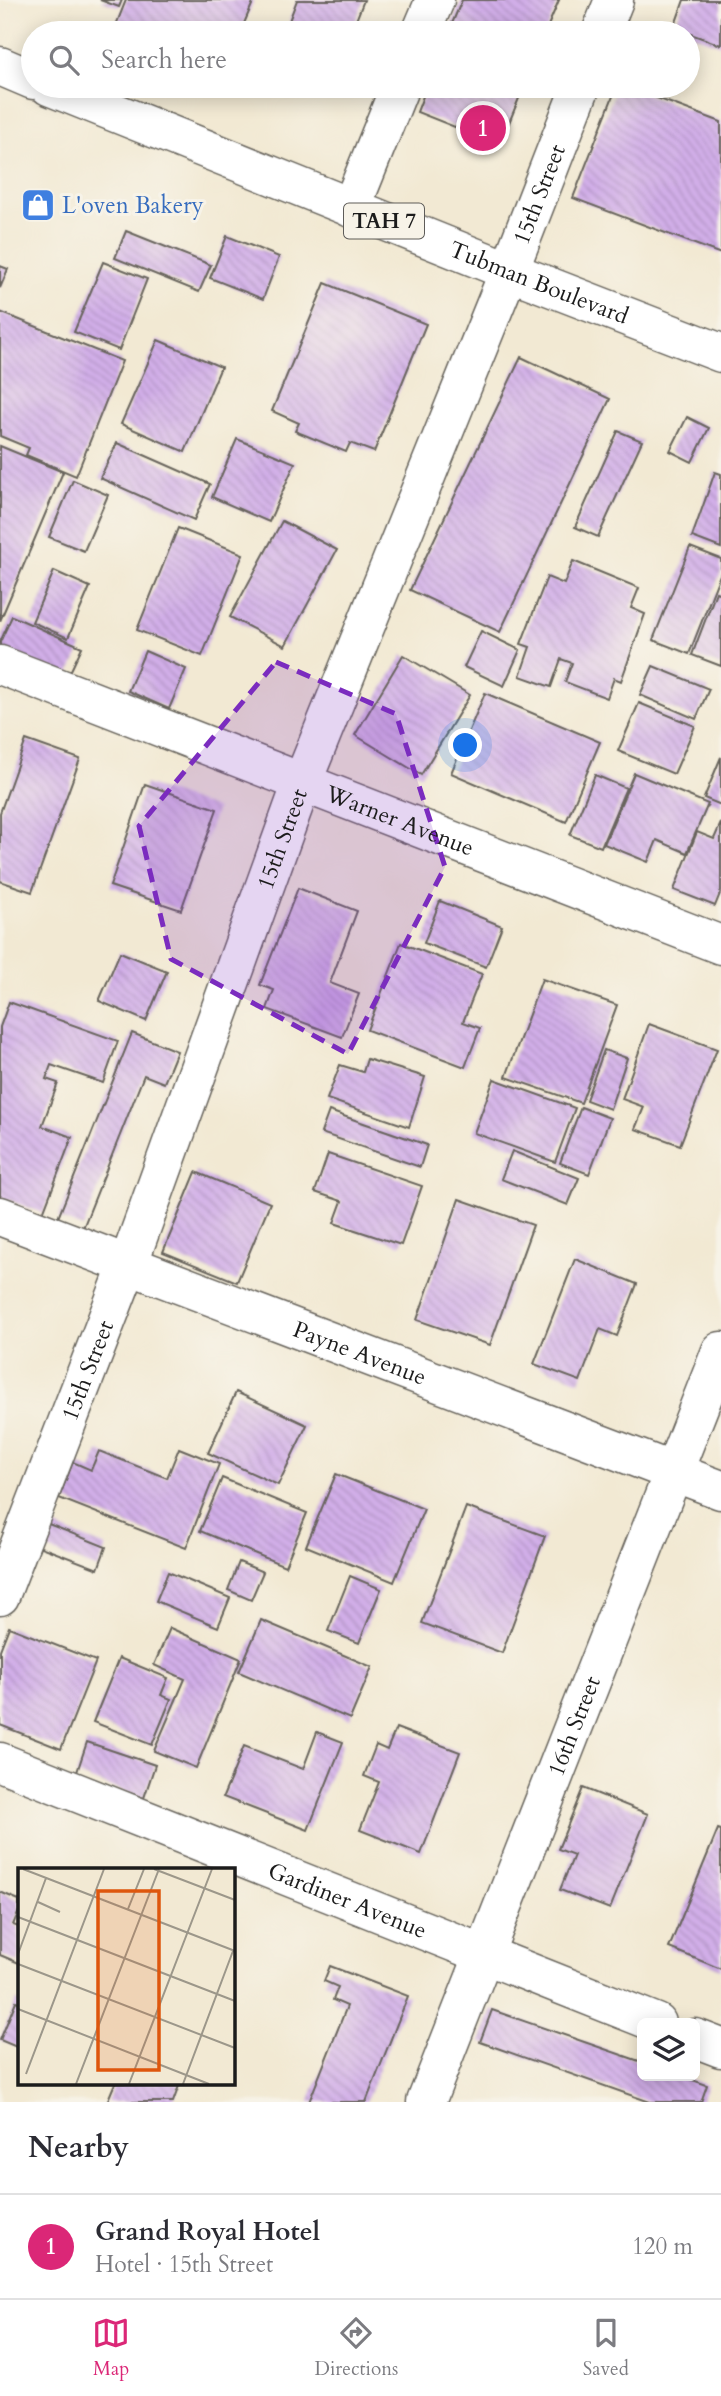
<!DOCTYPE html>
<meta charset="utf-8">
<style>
body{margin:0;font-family:Cardo,serif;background:#f7f7f7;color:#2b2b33}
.controls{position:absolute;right:21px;bottom:21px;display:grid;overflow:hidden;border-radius:10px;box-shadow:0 4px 18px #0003}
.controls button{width:63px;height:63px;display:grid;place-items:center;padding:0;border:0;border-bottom:2px solid #e1e1e2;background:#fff;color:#2b2b33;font:35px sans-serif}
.you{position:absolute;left:466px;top:746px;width:24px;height:24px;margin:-18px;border:5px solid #fff;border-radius:50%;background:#1a73e8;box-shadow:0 0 0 10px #1a73e833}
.badge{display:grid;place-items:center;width:46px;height:46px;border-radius:50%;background:#db2777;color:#fff;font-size:23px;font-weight:700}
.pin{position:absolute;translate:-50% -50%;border:4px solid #fff;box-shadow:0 2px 7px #0006}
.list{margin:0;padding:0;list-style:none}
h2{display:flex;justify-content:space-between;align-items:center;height:91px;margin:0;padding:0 28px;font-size:30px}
h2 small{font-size:23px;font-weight:400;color:#7c7c81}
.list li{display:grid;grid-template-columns:46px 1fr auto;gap:21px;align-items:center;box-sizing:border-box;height:105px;padding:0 28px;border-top:2px solid #e1e1e2}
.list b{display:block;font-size:26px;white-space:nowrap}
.list p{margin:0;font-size:23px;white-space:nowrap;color:#7c7c81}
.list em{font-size:23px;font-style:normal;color:#7c7c81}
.icon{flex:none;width:38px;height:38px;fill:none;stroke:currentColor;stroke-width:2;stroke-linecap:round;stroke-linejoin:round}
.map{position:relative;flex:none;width:721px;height:2102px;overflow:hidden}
.search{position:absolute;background:#fff;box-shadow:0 4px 18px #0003;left:21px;right:21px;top:21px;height:77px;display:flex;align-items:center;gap:18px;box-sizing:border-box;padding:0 24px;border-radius:38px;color:#7c7c81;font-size:26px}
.sheet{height:196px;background:#fff}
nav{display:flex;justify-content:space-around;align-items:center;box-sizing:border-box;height:98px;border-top:2px solid #e1e1e2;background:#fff;font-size:19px;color:#7c7c81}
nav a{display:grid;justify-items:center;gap:4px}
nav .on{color:#db2777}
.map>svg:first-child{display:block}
.building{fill:url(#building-back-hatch)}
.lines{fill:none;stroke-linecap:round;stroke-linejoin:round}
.minor-casing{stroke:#67645c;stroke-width:41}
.highway-casing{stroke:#67645c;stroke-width:41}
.minor{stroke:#fff;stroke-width:38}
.highway{stroke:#fff;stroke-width:38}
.marked{fill:#7b2cbf;fill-opacity:0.2;stroke:#7b2cbf;stroke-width:5;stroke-dasharray:14 9;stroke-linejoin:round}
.labels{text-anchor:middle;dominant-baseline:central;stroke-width:6;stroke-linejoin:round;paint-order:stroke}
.shield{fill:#f7f3e8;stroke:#5e5c59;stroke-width:2}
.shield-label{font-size:21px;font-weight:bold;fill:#1c1c1c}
.street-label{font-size:23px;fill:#1c1c1c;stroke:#f7f3e8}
.shop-label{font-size:23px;fill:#366cbe;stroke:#f7f3e8;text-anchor:start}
.inset-road{fill:none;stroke:#9c978a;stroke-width:2}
.view{fill:#de560d;fill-opacity:0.15;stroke:#de560d;stroke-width:3.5}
.inset-edge{fill:none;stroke:#1c1c1c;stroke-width:3.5}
</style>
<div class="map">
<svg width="721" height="2102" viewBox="0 0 721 2102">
<defs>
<pattern id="building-back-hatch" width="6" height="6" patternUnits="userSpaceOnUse" patternTransform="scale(1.75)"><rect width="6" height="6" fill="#d1aee8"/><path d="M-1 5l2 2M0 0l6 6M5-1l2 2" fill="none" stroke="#b395c6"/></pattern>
</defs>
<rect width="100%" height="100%" fill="#f7f3e8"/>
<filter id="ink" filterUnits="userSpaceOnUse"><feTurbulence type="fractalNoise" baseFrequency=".0143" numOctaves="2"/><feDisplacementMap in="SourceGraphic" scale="14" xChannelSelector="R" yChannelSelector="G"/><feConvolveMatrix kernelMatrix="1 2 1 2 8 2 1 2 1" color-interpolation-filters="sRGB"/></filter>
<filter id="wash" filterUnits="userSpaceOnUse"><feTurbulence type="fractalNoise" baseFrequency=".00686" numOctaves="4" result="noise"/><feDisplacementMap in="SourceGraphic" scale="28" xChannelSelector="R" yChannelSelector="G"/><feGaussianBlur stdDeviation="1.57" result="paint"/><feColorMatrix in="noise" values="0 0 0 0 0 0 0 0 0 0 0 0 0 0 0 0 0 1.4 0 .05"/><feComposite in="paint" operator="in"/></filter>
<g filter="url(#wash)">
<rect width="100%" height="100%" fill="#f2e9d3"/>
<g id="blocks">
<g class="building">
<path d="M100 0H122L119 7Z"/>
<path d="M126 0H254L240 33H206L190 27 188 33H113Z"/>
<path d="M297 0H364L351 33H321L289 21Z"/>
<path d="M462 0H559L545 33H448Z"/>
<path d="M684 0H721V45L674 28Z"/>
<path d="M427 86H524L500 145 417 112Z"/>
<path d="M617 86H625L721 122V254L573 198Z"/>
<path d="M126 231 211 265 199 292 115 258Z"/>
<path d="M227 236 279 257 263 299 210 278Z"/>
<path d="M103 262 147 279 119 350 74 332Z"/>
<path d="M0 266 8 269 0 288Z"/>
<path d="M325 283 426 324 374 452 350 443 346 452 295 431 299 423 272 411Z"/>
<path d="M0 312 122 361 76 476 26 455 29 448 0 436Z"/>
<path d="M158 340 221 367 185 452 121 424Z"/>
<path d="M521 357 610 399 500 632 410 590Z"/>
<path d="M687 417 709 428 692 462 670 451Z"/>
<path d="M618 431 642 441 598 537 575 527Z"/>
<path d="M237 439 295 463 269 522 212 497Z"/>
<path d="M117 443 210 484 194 520 100 478Z"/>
<path d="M0 446 63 472 0 621Z"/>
<path d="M715 472 721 474V548L692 537Z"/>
<path d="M73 480 108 495 84 551 49 537Z"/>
<path d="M282 521 337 550 285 646 230 617Z"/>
<path d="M178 528 243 554 202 656 137 630Z"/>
<path d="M690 547 721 559V572L689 654 653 640Z"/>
<path d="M573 561 639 588 631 608 645 614 621 681 614 678 607 698 565 682 572 663 561 659 551 687 520 676 530 647 521 644 547 577 564 584Z"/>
<path d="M54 571 90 587 68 638 32 622Z"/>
<path d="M716 592 721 594V666L692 655Z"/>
<path d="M12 616 82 647 64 685 0 655V642Z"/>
<path d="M481 631 520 650 504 686 464 667Z"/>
<path d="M145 651 186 669 169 709 128 691Z"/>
<path d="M403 655 470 695 421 775 355 735Z"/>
<path d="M653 666 709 689 696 719 640 695Z"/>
<path d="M485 693 600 742 566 822 451 773Z"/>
<path d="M639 703 695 726 674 774 618 751Z"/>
<path d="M26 740 80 759 32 892 0 881V813Z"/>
<path d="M721 757V805L704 798Z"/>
<path d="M634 773 708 804 687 853 657 840 648 862 604 844Z"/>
<path d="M595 775 626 788 601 847 570 835Z"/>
<path d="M145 784 217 809 181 910 110 886Z"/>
<path d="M721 823V891L715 906 674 890 697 832 714 839Z"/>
<path d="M298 888 357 911 330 983 359 994 342 1037 267 1009 274 990 260 985Z"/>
<path d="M440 901 502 926 486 967 424 943Z"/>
<path d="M401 943 482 974 463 1022 480 1028 465 1067 367 1030Z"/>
<path d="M120 952 167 971 146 1021 99 1001Z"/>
<path d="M542 979 617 1005 581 1103 506 1077Z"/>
<path d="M9 1002 118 1041 103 1083 51 1065 46 1079 58 1083 42 1126 72 1137 43 1213 0 1197V1027Z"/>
<path d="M649 1024 717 1049 680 1145 635 1129 644 1107 622 1099Z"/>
<path d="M132 1033 177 1051 164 1083 144 1075 83 1228 58 1218Z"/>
<path d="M604 1050 627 1058 610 1109 586 1100Z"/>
<path d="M367 1059 425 1077 409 1127 327 1099 340 1065 363 1072Z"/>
<path d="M494 1079 575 1108 555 1162 474 1133Z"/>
<path d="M581 1107 610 1118 589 1174 560 1163Z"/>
<path d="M329 1111 427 1145 420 1167 321 1133Z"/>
<path d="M512 1151 579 1178 568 1205 501 1179Z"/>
<path d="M328 1154 422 1186 401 1245 334 1223 342 1201 315 1192Z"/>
<path d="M196 1172 270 1203 237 1282 163 1252Z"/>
<path d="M459 1199 533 1225 490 1345 417 1320Z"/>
<path d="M575 1259 637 1284 617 1336 600 1329 580 1381 534 1364Z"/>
<path d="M236 1392 307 1425 278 1485 208 1453Z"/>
<path d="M179 1448 219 1464 186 1548 59 1498 73 1462 91 1470 99 1451 167 1478Z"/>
<path d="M336 1474 424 1509 394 1582 306 1546Z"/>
<path d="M222 1478 307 1513 285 1566 200 1531Z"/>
<path d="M466 1507 545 1536 502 1653 422 1623Z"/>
<path d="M46 1523 106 1547 98 1569 38 1546Z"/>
<path d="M239 1562 263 1572 251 1600 228 1590Z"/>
<path d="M168 1572 230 1598 218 1627 156 1601Z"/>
<path d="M350 1576 381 1589 359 1643 328 1631Z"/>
<path d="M261 1620 372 1667 350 1719 239 1672Z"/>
<path d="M9 1627 96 1661 61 1749 0 1725V1650Z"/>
<path d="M170 1628 241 1659 196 1768 154 1751 185 1679 154 1665Z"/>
<path d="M119 1658 168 1678 161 1695 171 1699 152 1745 93 1722Z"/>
<path d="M396 1728 460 1752 421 1854 360 1830 379 1782 364 1776 376 1745 387 1750Z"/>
<path d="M317 1732 343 1742 308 1830 223 1797 244 1746 303 1769Z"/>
<path d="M87 1742 155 1765 144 1798 76 1775Z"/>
<path d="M583 1788 648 1814 610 1909 560 1890 574 1855 558 1849Z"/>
<path d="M718 1829 721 1830V1969L669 1948Z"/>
<path d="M0 1892 19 1900V1911L13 1925 19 1927V1963L0 1955Z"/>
<path d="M330 1966 408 1996 366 2102H309L347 2006 333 2000 338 1987 324 1981Z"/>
<path d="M16 2001 19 2002V2048L0 2040Z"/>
<path d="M492 2010 642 2062V2076H681L707 2085 701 2102H650L480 2042Z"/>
<path d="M115 2083H180L173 2102H107Z"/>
</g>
</g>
</g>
<g filter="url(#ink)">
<use href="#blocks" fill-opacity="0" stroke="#67645c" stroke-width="2"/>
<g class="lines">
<g class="minor-casing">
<g id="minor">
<path d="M421 33 435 0"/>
<path d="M601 33 614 0"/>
<path d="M351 208 400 86"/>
<path id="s1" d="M0 665 721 945"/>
<path id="s2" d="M0 1216 721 1490"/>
<path id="s3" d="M0 1596 128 1265 302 783 509 271 581 86"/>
<path id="s4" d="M0 1762 657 2023"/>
<path d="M695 2038 721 2048"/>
<path id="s5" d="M426 2102 721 1351"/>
</g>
</g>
<g class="highway-casing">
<g id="highway">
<path d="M0 66 33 80"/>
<path id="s6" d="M49 86 509 271 721 353"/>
</g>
</g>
<use href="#minor" class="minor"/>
<use href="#highway" class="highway"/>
</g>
</g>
<path class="marked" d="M276 662 396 714 445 867 348 1054 171 959 139 826Z"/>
<defs>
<g id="shop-square" transform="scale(1.75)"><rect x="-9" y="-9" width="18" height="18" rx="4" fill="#3f7fe0" stroke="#f7f3e8"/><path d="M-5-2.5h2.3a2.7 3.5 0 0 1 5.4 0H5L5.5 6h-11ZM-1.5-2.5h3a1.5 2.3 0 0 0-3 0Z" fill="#fff"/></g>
</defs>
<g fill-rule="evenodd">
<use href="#shop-square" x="38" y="205"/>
</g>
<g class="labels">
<rect class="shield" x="344" y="203.5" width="80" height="35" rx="5"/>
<g class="shield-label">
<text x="384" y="221">TAH 7</text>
</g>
<g class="street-label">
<text stroke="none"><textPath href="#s3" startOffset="1502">15th Street</textPath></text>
<text stroke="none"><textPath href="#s6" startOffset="528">Tubman Boulevard</textPath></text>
<text stroke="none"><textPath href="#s1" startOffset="429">Warner Avenue</textPath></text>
<text stroke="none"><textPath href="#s3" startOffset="808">15th Street</textPath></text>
<text stroke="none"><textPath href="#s2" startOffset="385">Payne Avenue</textPath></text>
<text stroke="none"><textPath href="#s3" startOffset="242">15th Street</textPath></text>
<text stroke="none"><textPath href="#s5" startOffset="404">16th Street</textPath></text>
<text stroke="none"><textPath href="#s4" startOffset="374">Gardiner Avenue</textPath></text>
</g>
<g class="shop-label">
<text x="62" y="205">L'oven Bakery</text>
</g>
</g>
<g transform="translate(18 1868)">
<rect width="217" height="217" fill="#f2e9d3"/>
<path class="inset-road" d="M5 1 217 83M136 1 217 32M20 34 42 44M110 41 126 1M0 49 217 133M0 86 28 10M0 96 217 180M0 141 191 216M8 206 86 1M58 216 141 1M111 216 194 1M165 216 215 83"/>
<path class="view" d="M80 23H141V202H80Z"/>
<rect width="217" height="217" class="inset-edge"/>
</g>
</svg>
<div class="controls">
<button><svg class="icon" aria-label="layers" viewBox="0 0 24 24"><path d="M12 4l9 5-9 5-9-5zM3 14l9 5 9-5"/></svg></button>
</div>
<div class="you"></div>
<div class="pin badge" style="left:483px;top:128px">1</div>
<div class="search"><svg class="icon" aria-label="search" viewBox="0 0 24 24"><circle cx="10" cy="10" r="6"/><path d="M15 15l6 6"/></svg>Search here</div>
</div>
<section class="sheet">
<h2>Nearby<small></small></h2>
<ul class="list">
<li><span class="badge">1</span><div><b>Grand Royal Hotel</b><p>Hotel · 15th Street</p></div><em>120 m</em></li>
</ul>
</section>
<nav>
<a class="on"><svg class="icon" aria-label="map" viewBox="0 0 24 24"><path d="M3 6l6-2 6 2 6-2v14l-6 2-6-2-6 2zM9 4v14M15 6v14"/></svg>Map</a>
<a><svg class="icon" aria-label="directions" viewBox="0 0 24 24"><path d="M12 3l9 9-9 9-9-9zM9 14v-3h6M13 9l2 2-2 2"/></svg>Directions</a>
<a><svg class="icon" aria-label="saved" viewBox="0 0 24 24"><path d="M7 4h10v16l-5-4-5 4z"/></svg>Saved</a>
</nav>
